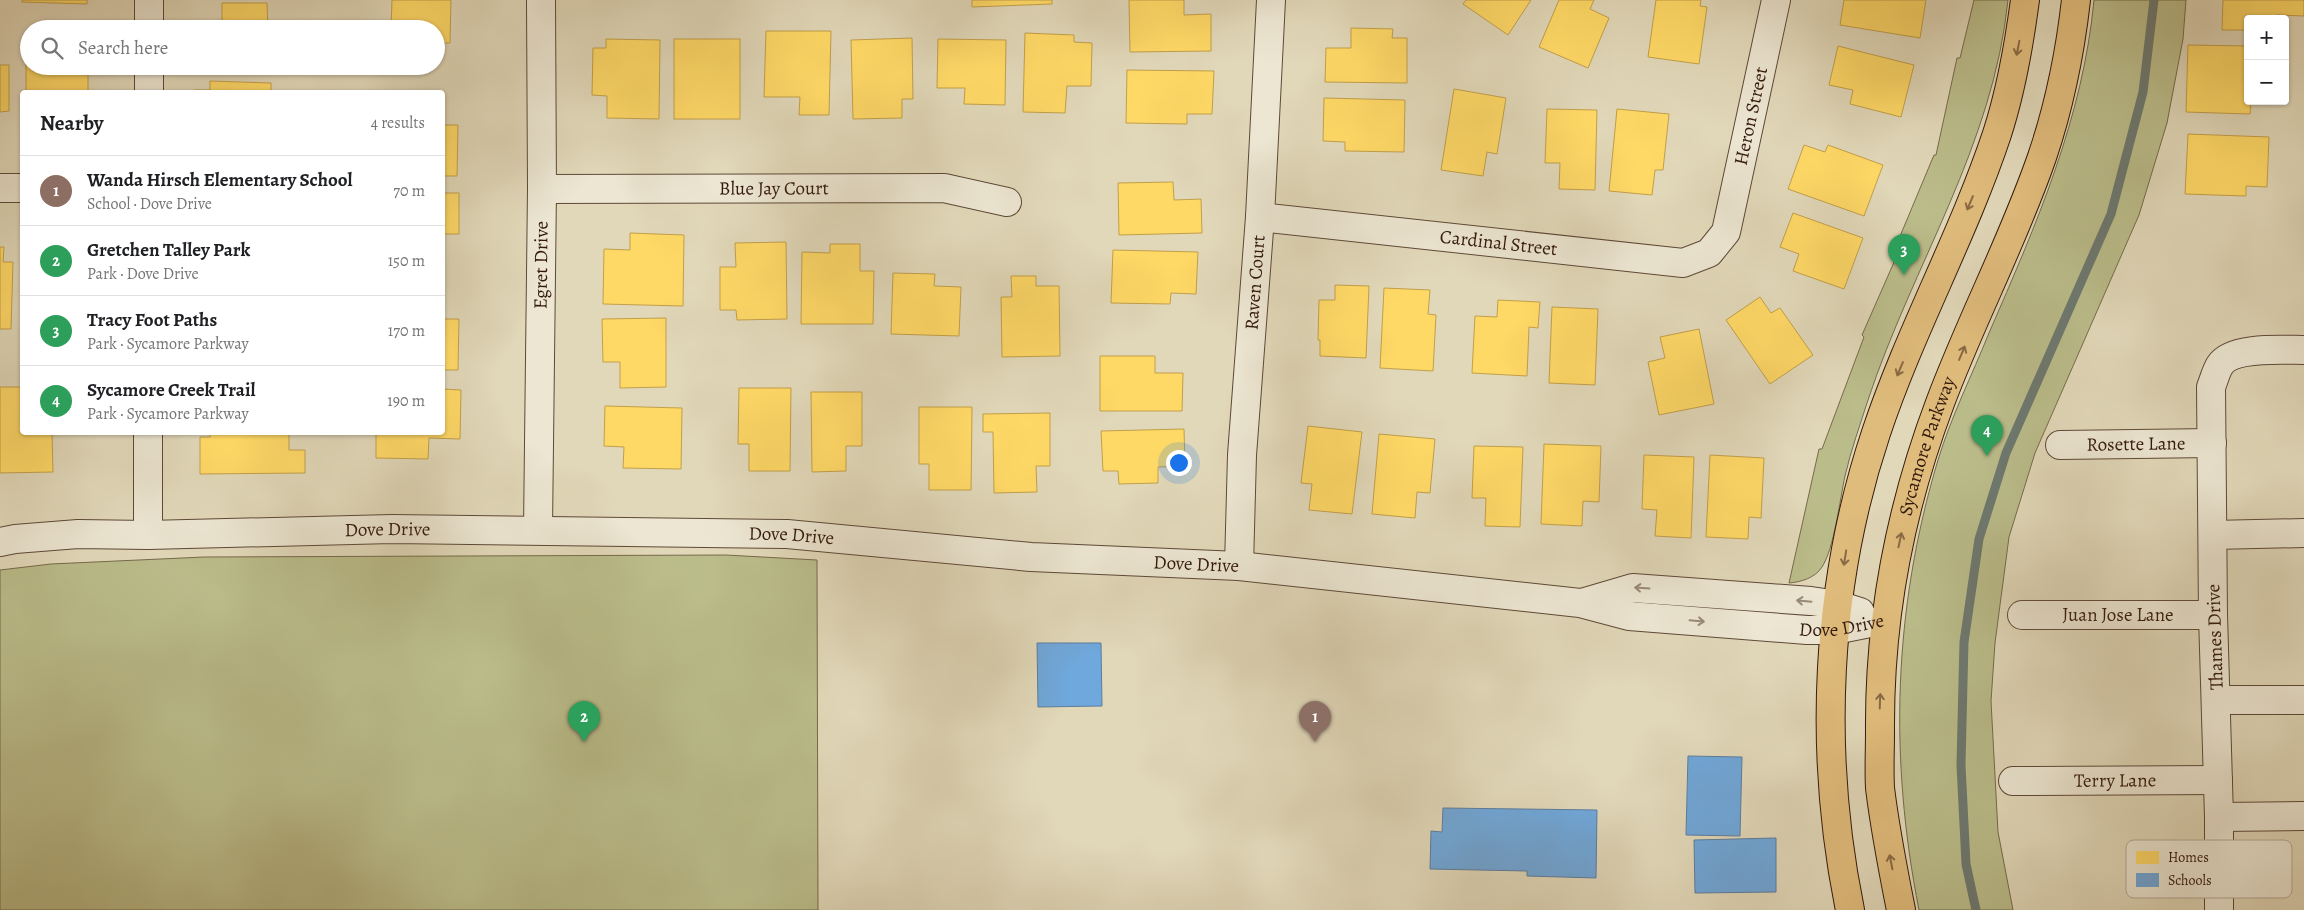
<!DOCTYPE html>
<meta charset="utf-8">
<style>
body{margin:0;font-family:Alegreya,serif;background:#f6f6f6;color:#202124}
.controls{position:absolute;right:15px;top:15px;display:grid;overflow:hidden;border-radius:5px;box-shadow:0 1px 4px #0004}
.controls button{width:45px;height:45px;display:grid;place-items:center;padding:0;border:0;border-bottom:1px solid #e0e0e0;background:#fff;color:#202124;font:25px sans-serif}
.you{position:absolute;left:1178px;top:462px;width:18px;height:18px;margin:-12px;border:4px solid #fff;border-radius:50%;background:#1a73e8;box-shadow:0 0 0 8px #1a73e833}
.badge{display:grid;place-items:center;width:32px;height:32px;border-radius:50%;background:#8f2418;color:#fff;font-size:16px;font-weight:700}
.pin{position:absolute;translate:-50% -41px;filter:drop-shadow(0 1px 2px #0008)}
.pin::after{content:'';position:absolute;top:26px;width:18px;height:15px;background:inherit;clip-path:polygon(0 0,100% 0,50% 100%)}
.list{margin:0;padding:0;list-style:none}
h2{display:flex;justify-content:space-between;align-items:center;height:65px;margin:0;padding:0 20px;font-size:21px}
h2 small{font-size:16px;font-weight:400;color:#757577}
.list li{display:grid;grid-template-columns:32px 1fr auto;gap:15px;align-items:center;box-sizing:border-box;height:70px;padding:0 20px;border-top:1px solid #e0e0e0}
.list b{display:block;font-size:19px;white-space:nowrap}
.list p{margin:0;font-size:16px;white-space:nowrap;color:#757577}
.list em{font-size:16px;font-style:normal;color:#757577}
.icon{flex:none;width:28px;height:28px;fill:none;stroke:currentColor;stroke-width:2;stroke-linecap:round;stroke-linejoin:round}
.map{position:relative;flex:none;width:2304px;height:910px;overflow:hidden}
.search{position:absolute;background:#fff;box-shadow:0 1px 4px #0004;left:20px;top:20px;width:425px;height:55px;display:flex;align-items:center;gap:12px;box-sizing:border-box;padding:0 18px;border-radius:28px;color:#757577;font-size:19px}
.panel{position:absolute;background:#fff;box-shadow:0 1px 4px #0004;left:20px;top:90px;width:425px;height:345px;border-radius:5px}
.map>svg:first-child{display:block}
.green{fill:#babc8a;stroke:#766a4b}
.homes{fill:#ffd966;stroke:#c29f4b}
.schools{fill:#6fa8dc;stroke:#5d7d9e}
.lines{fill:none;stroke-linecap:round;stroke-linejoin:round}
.stream{stroke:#6d7970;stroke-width:9}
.minor-casing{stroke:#5e4937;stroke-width:30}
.major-casing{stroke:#33190c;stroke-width:30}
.minor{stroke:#ece6d2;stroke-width:28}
.major{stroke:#e0bc7c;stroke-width:28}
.oneway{stroke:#8a6a44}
.oneway2{stroke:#998a79}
.labels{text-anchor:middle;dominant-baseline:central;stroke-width:5;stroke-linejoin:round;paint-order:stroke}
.street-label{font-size:19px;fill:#33190c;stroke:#ece6d2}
.key{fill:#ece6d2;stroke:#b4a897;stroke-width:1}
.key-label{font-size:14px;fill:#33190c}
</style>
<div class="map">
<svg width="2304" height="910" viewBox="0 0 2304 910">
<rect width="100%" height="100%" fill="#e1d8b9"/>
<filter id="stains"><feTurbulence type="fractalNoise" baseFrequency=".004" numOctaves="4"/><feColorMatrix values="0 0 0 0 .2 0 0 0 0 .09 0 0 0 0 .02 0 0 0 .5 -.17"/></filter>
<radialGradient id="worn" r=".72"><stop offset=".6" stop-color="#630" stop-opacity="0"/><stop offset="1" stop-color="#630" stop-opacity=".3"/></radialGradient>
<g class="green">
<path d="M1974 0H2008C1993 147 1913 264 1868 400 1860 425 1851 450 1845 476 1840 499 1834 549 1822 567 1815 578 1801 582 1789 583L1819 449H1822L1864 337 1862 335 1902 244 1898 241 1934 155H1936L1957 58H1960Z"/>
<path d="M2094 0H2186L2183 39 2167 123 2139 215 2035 453 2009 537 1995 643 1991 701 1998 832 2013 910H1919C1889 758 1893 610 1938 460 1951 417 1972 375 1989 333 2036 225 2083 118 2094 0Z"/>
<path d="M726 555 817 560 818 910H0V570L51 564 204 557Z"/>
</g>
<g class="homes">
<path d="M22 0H87V4L22 2Z"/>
<path d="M392 0H451L450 43H436V29H391Z"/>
<path d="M972 0H1052V4L972 7Z"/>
<path d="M1129 0H1184V15L1211 14V51L1130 52Z"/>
<path d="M1466 0H1531L1508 35 1463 4Z"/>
<path d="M1559 0H1594L1590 9 1609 18 1588 68 1539 47Z"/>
<path d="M1656 0H1701L1700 6 1707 7 1699 64 1648 57Z"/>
<path d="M1844 0H1926L1920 38 1840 25Z"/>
<path d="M2223 0H2304V16L2277 15V19H2248V30H2222Z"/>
<path d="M222 3H267L268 29H191V27H222Z"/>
<path d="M1351 28 1393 29 1392 38H1407V83L1325 82 1326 48H1351Z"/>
<path d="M766 31H831L829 115H799L800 97H764Z"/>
<path d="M1025 33 1074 35V42L1092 43 1091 86H1067L1065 113 1023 112Z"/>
<path d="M912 38 913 99H902V118L853 119 851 40Z"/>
<path d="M606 39 660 40 659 119 607 118V96L592 95 593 48H606Z"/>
<rect x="674" y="39" width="66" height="80"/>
<path d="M938 39 1006 40 1005 105 964 104 965 88H937Z"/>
<path d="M2188 45 2248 46V101H2251L2250 114 2186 112Z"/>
<path d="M26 46H29V66H88V92H26Z"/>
<path d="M1838 46 1914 65 1901 117 1850 104 1853 90 1829 85Z"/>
<path d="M0 65H9V111L0 112Z"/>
<path d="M390 66H428V68Z"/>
<path d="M1127 70 1214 71 1212 114H1187V124L1126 123Z"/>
<path d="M210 81 271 83V92H194V90H210Z"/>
<path d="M1454 89 1506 98 1497 154 1487 152 1483 176 1441 170Z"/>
<path d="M1324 98 1405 100 1404 152 1345 151V142L1323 141Z"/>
<path d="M1547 109 1597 110 1595 190 1559 189 1560 163H1545Z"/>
<path d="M1617 109 1669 114 1663 170H1655L1652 195 1609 191Z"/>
<path d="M442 125H458L457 176H442Z"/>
<path d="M2188 134 2269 137 2267 187 2246 186V196L2185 194Z"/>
<path d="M1804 145 1825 152 1828 145 1883 165 1864 216 1788 189Z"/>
<path d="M1173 182 1174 200 1201 199 1202 233 1119 235 1118 183Z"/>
<rect x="442" y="193" width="17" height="41"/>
<path d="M1793 213 1863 238 1844 289 1793 271 1799 254 1780 247Z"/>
<path d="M630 233 684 235 683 306 603 304 604 249 630 250Z"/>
<path d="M786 242 787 319 737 320 736 310H720V267H736L735 243Z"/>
<path d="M830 244H860V271H874L873 324H801L802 252 830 253Z"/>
<path d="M0 247H4L3 262H13L11 329H0Z"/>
<path d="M1113 250 1198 252 1196 294 1171 293 1170 304 1111 303Z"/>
<path d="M893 273 935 274 934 286 961 287 959 336 891 334Z"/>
<path d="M1011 276H1036V286H1059L1060 356 1002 357 1001 297H1012Z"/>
<path d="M1335 285 1369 286 1366 358 1320 356V340H1318L1319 300H1335Z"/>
<path d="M1384 288 1430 290 1428 314 1436 315 1433 371 1380 368Z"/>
<path d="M1760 297 1771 313 1780 308 1813 355 1770 384 1726 320Z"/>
<path d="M1498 300 1540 302 1538 328 1529 327 1527 376 1472 373 1475 316 1497 317Z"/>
<path d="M1552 307 1598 309 1595 385 1549 383Z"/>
<path d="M666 318V387L620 388V362H603L602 319Z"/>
<path d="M442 319H459L458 370H442Z"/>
<path d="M1699 329 1714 404 1659 415 1648 362 1665 358 1660 337Z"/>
<path d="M1100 356H1155V373H1183L1182 411H1100Z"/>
<path d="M0 387H22V432H52L53 472 0 473Z"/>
<path d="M739 388H791L790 471H749V444H738Z"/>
<path d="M442 389 461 390 460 439 429 438 428 459 376 458V432H442Z"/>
<path d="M811 392H862V446H846V471L812 472Z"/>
<path d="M605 406 682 408 681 469 623 468 624 447 604 446Z"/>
<path d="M919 407H972L971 490H929V464H919Z"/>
<path d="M1050 413V466H1036L1037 492 994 493 993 432H983V414Z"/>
<path d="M1308 426 1362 432 1352 514 1309 510 1312 484 1301 483Z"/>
<path d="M1184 429 1185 466 1158 467V483L1119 484 1118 471H1103L1101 431Z"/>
<path d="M210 432H289V450H305V473L200 474V437H210Z"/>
<path d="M1379 434 1435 439 1430 493 1417 492 1415 518 1372 514Z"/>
<path d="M1544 444 1601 446 1599 502 1583 501 1582 526 1541 524Z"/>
<path d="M1474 446 1523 447 1520 527 1485 526 1486 498H1472Z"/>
<path d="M1644 455 1694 457 1691 538 1655 536 1657 510 1642 509Z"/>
<path d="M1710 455 1764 458 1761 518 1749 517 1748 539 1706 537Z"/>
</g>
<g class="schools">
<path d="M1037 643H1101L1102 706 1038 707Z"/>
<path d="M1688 756 1742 757 1740 836 1686 835Z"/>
<path d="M1443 808 1597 810 1596 878 1527 876V871L1430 869 1431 831 1442 832Z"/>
<path d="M1776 838V892L1695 893 1694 840Z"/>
</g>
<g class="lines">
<path class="stream" d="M1976 910 1966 864 1961 765 1964 642 1979 539 2006 453 2111 214 2143 92 2154 0"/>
<g class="minor-casing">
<g id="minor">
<path d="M149 29V0"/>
<path d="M149 92V66"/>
<path d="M0 188H22"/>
<path id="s1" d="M542 189 944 188 1007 202"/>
<path id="s2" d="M1260 217 1683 263 1709 253 1726 232 1776 0"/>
<path id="s3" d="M2060 445 2212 443"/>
<path id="s4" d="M538 529 542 189 541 0"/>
<path d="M148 535V432"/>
<path d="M2213 535 2304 533"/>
<path id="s5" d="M0 542 15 539 78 534 148 535 392 529 787 534 1031 557 1239 566 1580 603 1629 616 1807 630H1835L1885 620"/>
<path id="s6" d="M1239 566 1242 455 1260 217 1271 0"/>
<path d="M1582 603 1633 588 1811 601 1838 605 1860 612"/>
<path id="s7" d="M2022 615H2213"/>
<path d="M2216 700H2304"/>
<path id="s8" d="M2013 781 2218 780"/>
<path d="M2219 817 2304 816"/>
<path d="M2219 910V817L2213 615 2211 387C2214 380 2216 371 2220 365 2232 346 2284 350 2304 350"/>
</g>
</g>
<g class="major-casing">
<g id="major">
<path d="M1850 910C1818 753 1825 586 1876 433 1910 331 1963 236 1997 134 2011 91 2019 45 2025 0"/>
<path id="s9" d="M1901 910C1893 870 1885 829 1880 788 1879 770 1880 750 1880 732 1879 618 1900 509 1940 403 1971 320 2013 241 2042 157 2059 107 2070 53 2076 0"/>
</g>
</g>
<use href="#minor" class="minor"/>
<use href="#major" class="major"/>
</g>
<defs><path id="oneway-shaft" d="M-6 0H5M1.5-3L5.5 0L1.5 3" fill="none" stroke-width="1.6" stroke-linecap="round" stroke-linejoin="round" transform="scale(1.25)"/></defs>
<g class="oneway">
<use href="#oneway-shaft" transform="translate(2018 48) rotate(101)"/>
<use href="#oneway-shaft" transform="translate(1970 203) rotate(113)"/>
<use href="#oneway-shaft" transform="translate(1962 353) rotate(-67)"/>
<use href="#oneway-shaft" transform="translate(1900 369) rotate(113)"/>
<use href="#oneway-shaft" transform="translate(1900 540) rotate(-78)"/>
<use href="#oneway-shaft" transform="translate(1845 558) rotate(99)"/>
<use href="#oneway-shaft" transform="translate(1880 701) rotate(-88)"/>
<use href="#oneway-shaft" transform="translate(1891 862) rotate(-101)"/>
</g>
<g class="oneway2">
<use href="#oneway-shaft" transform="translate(1642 588) rotate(-176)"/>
<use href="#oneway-shaft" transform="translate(1804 601) rotate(-175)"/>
<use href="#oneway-shaft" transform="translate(1697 621) rotate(5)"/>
</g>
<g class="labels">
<g class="street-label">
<text stroke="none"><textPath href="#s2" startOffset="599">Heron Street</textPath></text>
<text stroke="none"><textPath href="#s1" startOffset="232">Blue Jay Court</textPath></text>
<text stroke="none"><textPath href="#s2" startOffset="240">Cardinal Street</textPath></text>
<text stroke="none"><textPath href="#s4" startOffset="264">Egret Drive</textPath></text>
<text stroke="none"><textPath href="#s6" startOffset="284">Raven Court</textPath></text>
<text stroke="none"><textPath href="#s3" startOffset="76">Rosette Lane</textPath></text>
<text stroke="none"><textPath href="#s9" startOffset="471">Sycamore Parkway</textPath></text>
<text stroke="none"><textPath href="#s5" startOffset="388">Dove Drive</textPath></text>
<text stroke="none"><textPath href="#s5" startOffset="792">Dove Drive</textPath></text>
<text stroke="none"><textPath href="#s5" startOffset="1198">Dove Drive</textPath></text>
<text stroke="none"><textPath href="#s7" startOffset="96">Juan Jose Lane</textPath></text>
<text stroke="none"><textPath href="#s5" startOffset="1848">Dove Drive</textPath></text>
<text transform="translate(2215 637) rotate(-92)">Thames Drive</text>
<text stroke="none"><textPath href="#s8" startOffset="102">Terry Lane</textPath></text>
</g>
</g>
<rect x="2126" y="840" width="166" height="58" rx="8" class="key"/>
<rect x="2136" y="851" width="23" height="13" fill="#ffd966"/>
<rect x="2136" y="873" width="23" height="14" fill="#6fa8dc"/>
<g class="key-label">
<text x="2168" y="862">Homes</text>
<text x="2168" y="885">Schools</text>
</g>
<rect width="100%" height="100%" filter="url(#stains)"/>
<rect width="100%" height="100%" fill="url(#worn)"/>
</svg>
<div class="controls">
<button>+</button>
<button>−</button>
</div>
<div class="you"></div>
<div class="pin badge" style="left:1315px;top:742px;background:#8d6e63">1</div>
<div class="pin badge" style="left:584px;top:742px;background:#2e9e5b">2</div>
<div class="pin badge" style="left:1904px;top:275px;background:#2e9e5b">3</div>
<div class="pin badge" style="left:1987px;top:456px;background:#2e9e5b">4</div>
<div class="search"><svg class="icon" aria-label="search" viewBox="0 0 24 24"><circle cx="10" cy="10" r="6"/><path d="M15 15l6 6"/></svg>Search here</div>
<section class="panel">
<h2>Nearby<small>4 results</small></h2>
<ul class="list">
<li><span class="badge" style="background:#8d6e63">1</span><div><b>Wanda Hirsch Elementary School</b><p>School · Dove Drive</p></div><em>70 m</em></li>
<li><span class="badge" style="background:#2e9e5b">2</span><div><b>Gretchen Talley Park</b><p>Park · Dove Drive</p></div><em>150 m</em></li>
<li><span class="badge" style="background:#2e9e5b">3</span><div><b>Tracy Foot Paths</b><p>Park · Sycamore Parkway</p></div><em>170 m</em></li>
<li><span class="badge" style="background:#2e9e5b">4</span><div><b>Sycamore Creek Trail</b><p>Park · Sycamore Parkway</p></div><em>190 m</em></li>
</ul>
</section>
</div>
